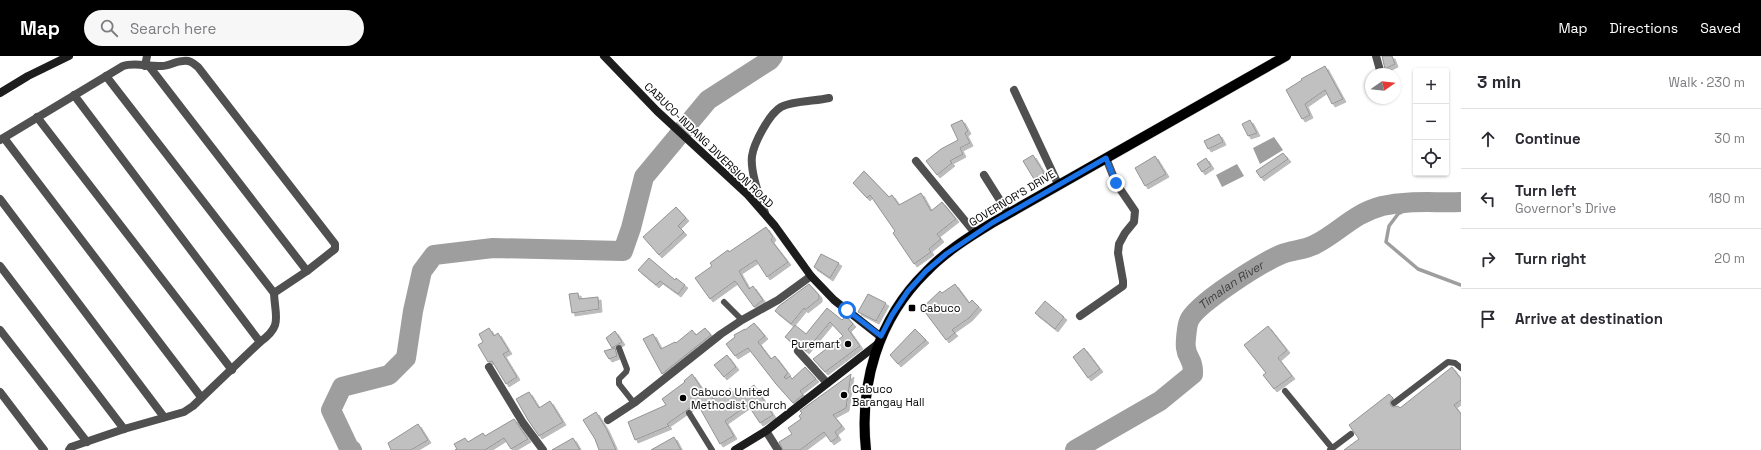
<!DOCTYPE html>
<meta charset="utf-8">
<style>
body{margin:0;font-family:"Space Grotesk",sans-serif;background:#f7f7f7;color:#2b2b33}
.controls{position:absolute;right:12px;top:12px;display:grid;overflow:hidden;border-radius:4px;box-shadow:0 1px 3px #0004}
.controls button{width:36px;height:36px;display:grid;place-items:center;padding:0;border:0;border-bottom:1px solid #e1e1e2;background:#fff;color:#2b2b33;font:20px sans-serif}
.compass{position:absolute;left:1365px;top:12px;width:36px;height:36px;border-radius:50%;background:#fff;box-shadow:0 1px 3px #0004;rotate:76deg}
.stop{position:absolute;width:12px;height:12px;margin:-9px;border:3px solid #1a73e8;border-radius:50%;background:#fff}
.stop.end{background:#1a73e8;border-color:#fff;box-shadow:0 1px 4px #0008}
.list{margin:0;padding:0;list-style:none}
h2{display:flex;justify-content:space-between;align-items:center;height:52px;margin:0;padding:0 16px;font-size:17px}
h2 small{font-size:13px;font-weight:400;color:#7c7c81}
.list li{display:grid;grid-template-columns:26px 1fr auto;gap:12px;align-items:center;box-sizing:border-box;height:60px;padding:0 16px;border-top:1px solid #e1e1e2}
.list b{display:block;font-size:15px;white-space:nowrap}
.list p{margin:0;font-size:13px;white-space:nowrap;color:#7c7c81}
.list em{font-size:13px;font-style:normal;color:#7c7c81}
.icon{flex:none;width:22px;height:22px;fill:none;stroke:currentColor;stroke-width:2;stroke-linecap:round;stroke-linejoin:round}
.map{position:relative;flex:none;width:1461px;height:394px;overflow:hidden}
header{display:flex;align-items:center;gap:24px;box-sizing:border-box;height:56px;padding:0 20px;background:#000;color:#fff}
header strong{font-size:19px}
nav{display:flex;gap:22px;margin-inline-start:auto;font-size:14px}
.search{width:280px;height:36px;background:#f7f7f7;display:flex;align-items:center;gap:10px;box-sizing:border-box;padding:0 14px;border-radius:22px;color:#7c7c81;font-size:15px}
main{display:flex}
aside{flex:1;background:#fff}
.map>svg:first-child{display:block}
.water{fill:#9e9e9e}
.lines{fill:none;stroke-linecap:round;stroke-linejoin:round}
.stream{stroke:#9e9e9e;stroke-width:3.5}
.river{stroke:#9e9e9e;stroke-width:20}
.building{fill:#c0c0c0;stroke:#949494;filter:url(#shadow)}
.primary-casing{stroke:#dbdbdb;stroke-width:11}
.lane{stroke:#505050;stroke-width:6}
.street{stroke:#505050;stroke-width:8}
.secondary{stroke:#1d1d1d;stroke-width:8}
.primary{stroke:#000;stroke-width:10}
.route{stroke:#1a73e8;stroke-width:5}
.poi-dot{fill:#000;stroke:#fff;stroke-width:1.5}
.labels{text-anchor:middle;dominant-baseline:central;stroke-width:3.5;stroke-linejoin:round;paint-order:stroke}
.street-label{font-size:11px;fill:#000;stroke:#fff}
.poi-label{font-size:11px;fill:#000;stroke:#fff;text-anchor:start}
.water-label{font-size:12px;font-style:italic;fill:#3f3f3f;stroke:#fff}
</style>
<header>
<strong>Map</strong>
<div class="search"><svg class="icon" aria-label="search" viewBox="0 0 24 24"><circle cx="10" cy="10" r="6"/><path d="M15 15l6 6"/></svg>Search here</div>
<nav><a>Map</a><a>Directions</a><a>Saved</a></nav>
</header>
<main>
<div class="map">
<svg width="1461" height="394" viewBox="0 0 1461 394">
<defs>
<filter id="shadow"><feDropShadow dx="3" dy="3" stdDeviation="0" flood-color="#0004"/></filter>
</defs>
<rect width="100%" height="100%" fill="#fff"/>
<g class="water">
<path d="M1274 81 1283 94 1260 108 1253 92Z"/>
<path d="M1237 108 1244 120 1222 131 1216 119Z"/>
</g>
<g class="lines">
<path class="stream" d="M1421 146 1398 158 1389 170 1386 186 1418 213 1461 229"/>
<g class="river">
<path d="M352 394 349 392 331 354 342 331 389 319 406 302 413 255 422 215 434 199 493 192 623 195 631 172 644 121 708 44 770 4 773 0"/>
<path id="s1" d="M1075 394 1160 345 1193 318C1194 303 1187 303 1186 292 1185 288 1187 269 1189 265 1195 248 1263 206 1282 198 1292 194 1304 194 1314 189 1339 177 1352 158 1382 150 1409 144 1434 147 1461 146"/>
</g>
</g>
<g class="building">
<path d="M1382 0H1392L1395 8 1385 13Z"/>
<path d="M1325 10 1343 43 1332 48 1325 34 1305 48 1310 59 1302 63 1286 34 1302 24 1301 23Z"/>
<path d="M962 64 968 75 965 77 970 87 960 92 963 98 950 105 952 107 937 119 926 105 941 93 958 84 951 69Z"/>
<path d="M1250 64 1257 77 1248 80 1242 68Z"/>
<path d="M1219 78 1223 86 1208 93 1204 85Z"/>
<path d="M1283 97 1288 103 1261 122 1256 115Z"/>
<path d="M1033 99 1044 117 1034 123 1023 105Z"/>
<path d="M1155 100 1166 118 1145 130 1135 112Z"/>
<path d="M1206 102 1211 110 1202 116 1197 108Z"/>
<path d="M864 115 889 141 892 139 899 149 921 137 931 155 942 146 956 163 937 178 941 183 929 193 931 196 914 208 893 177 895 175 870 139 867 142 853 127Z"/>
<path d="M676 151 686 162 678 170 684 176 659 199 643 181Z"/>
<path d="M766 171 773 181 771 184 788 206 767 221 756 204 739 215 749 233 753 230 763 244 754 251 735 225 710 243 695 222 712 210 710 207 728 194 729 196Z"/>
<path d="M821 198 839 207 830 222 814 211Z"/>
<path d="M649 202 675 224 676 222 685 229 678 238 660 225 656 229 638 214Z"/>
<path d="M809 228 819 239V243L805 254 804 252 791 268 775 255 779 250Z"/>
<path d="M955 228 969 247 972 244 979 251 969 262 952 274 955 277 946 284 922 252 940 235 942 237Z"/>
<path d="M578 237 579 243 598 241 599 253 572 257 569 238Z"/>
<path d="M868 238 886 247 876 265 858 256Z"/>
<path d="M1045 245 1064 261 1055 273 1035 257Z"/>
<path d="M827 252 842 264 846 260 853 268 848 273 860 290 825 316 813 303 843 280 830 266 806 295 800 290H796L785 281 795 269 806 278Z"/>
<path d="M754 267 765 280 758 286 771 303 775 300 788 317 784 321 786 323 790 320 792 323 805 311 816 323 800 335 803 339 793 347 776 328 748 292 735 300 726 288 735 281 734 279 745 273V274Z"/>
<path d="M1268 270 1287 294 1278 302 1292 320 1274 333 1263 319 1266 317 1244 289Z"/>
<path d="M489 272 494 280 498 277 509 295 503 298 517 321 506 328 492 305 488 306 478 289 483 286 479 278Z"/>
<path d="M705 272 711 279 662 318 643 283 653 278 661 293 675 286 676 287 692 274 696 279Z"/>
<path d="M915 273 926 284 898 308 890 299Z"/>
<path d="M615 275 622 286 612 292 606 282Z"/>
<path d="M615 292 617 300 609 303 604 295Z"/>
<path d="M1084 292 1100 313 1088 322 1073 301Z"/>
<path d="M727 299 736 311 724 321 714 309Z"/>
<path d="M1452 311 1461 323V344L1454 349 1461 358V394H1344L1359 383 1349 369 1389 338 1393 342 1390 346 1391 350 1394 351 1398 350 1400 352Z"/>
<path d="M692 318 708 342 712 340 713 343 730 332 736 342 754 329 773 359 760 367 748 349 725 365 734 380 720 388 697 347 667 368 669 370 635 384 628 366 666 349 662 343 685 326 684 325Z"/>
<path d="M851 318 846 352 833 359 842 370 835 376 838 381 831 386 824 376 800 394H783L779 386 792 378 788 372 801 363 799 360 802 357 800 355Z"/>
<path d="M529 336 539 352 550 345 563 366 539 380 528 364 516 343Z"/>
<path d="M596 356 606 372 616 394H599L595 383 583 364Z"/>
<path d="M514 363 528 383 511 393 504 382 485 394H455L457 393 454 388 465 382 468 386 483 377 485 380Z"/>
<path d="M418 368 428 384 411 394H391L388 387Z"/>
<path d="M674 381 681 394H651Z"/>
<path d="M573 382 580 394H552Z"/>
</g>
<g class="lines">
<g class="primary-casing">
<path id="primary" d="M866 394C859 328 878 263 926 216 945 196 969 181 992 167L1286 0"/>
</g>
<g class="lane">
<path d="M724 246 742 264"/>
<path d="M619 292 627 313 626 316 619 323V328L634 347"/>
<path d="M1285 335 1332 392"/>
<path d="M1394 347 1448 306 1455 307 1461 312"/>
<path d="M689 357 712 394"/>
<path d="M1330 394 1351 378"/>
</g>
<g class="street">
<path d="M1376 0 1381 18"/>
<path d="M145 10 147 0"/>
<path d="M149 10 307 215"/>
<path d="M106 20 274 237"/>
<path d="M1014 34 1058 128"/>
<path d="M74 39 260 286"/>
<path d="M37 61 232 314"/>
<path d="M4 82 201 341"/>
<path d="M0 84 123 10C135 6 149 11 162 10 169 10 176 5 183 5 190 4 193 7 198 11L335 188V193L307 215 274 237C275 261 283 270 260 286L193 350 184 356 124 373 71 391 69 394"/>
<path d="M916 105 975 177"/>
<path d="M984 119 1008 157"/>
<path d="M0 143 164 361"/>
<path d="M765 157C760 142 750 116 752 100 754 87 769 58 781 51 792 45 816 45 829 42"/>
<path d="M0 210 124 373"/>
<path d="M1080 260 1123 230V225L1118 197 1119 188 1125 177 1134 166 1135 155 1116 127 1106 102"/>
<path d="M0 274 87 386"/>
<path d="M798 295 827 327"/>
<path d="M489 311 523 367 543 394"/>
<path d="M0 336 44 394"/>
<path d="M608 364 634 347 721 278 742 264 778 244 811 220"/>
<path d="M766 375 778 394"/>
</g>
<g class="secondary">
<path d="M604 0 657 55 748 139 775 170 811 220 834 244 881 281"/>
<path d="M0 37 28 20 69 0"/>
<path d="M735 394 766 375 879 287"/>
</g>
<use href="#primary" class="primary"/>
</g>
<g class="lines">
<path class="route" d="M847 254 881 280 892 259 908 235 926 215 946 198 992 167 1106 102 1116 127"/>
</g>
<g class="poi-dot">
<rect x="908" y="248" width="8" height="8" rx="2"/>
<circle cx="848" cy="288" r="4"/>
<circle cx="844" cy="339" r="4"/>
<circle cx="683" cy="342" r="4"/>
</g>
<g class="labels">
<g class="street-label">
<text transform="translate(709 89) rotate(44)">CABUCO-INDANG DIVERSION ROAD</text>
<text transform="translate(1012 142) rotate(-31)">GOVERNOR'S DRIVE</text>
</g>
<g class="poi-label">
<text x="920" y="252">Cabuco</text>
<text x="840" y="288" text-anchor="end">Puremart</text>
<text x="852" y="333">Cabuco<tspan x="852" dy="13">Barangay Hall</tspan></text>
<text x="691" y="336">Cabuco United<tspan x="691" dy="13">Methodist Church</tspan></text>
</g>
<g class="water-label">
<text stroke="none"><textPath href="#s1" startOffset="251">Timalan River</textPath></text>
</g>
</g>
</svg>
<div class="controls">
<button>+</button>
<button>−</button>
<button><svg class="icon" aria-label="locate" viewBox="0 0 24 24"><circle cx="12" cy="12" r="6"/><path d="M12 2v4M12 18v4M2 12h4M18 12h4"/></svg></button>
</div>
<svg class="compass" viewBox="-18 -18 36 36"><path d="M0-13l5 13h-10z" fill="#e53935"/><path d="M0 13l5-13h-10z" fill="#7c7c81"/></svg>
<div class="stop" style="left:847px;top:254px"></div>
<div class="stop end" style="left:1116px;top:127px"></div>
</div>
<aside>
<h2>3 min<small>Walk · 230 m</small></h2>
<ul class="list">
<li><svg class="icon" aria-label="ahead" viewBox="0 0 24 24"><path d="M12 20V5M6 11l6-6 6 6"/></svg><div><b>Continue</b></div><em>30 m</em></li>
<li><svg class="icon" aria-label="left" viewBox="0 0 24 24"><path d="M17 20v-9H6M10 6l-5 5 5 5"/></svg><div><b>Turn left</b><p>Governor's Drive</p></div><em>180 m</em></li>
<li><svg class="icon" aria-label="right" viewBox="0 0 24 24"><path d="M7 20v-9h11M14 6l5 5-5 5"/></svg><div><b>Turn right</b></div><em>20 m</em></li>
<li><svg class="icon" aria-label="arrive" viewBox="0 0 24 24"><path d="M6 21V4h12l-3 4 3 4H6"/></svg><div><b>Arrive at destination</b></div></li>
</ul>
</aside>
</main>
